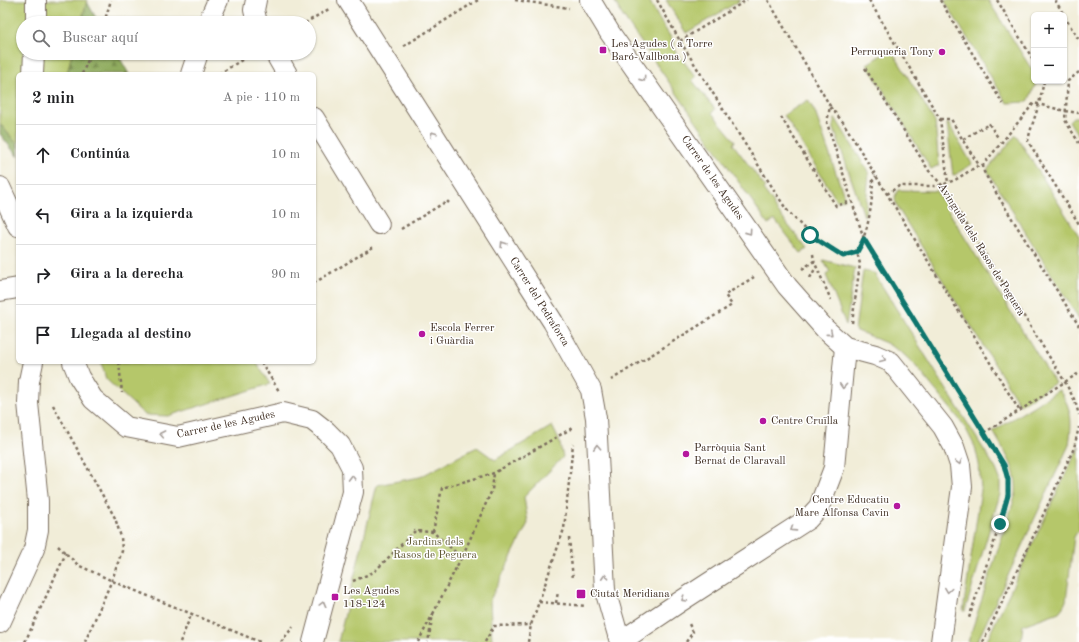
<!DOCTYPE html>
<html lang="es">
<meta charset="utf-8">
<style>
body{margin:0;font-family:"Old Standard TT",serif;background:#f6f6f6;color:#202124}
.controls{position:absolute;right:12px;top:12px;display:grid;overflow:hidden;border-radius:6px;box-shadow:0 1px 3px #0004}
.controls button{width:36px;height:36px;display:grid;place-items:center;padding:0;border:0;border-bottom:1px solid #e0e0e0;background:#fff;color:#202124;font:20px sans-serif}
.stop{position:absolute;width:12px;height:12px;margin:-9px;border:3px solid #0f766e;border-radius:50%;background:#fff}
.stop.end{background:#0f766e;border-color:#fff;box-shadow:0 1px 4px #0008}
.list{margin:0;padding:0;list-style:none}
h2{display:flex;justify-content:space-between;align-items:center;height:52px;margin:0;padding:0 16px;font-size:17px}
h2 small{font-size:13px;font-weight:400;color:#757577}
.list li{display:grid;grid-template-columns:26px 1fr auto;gap:12px;align-items:center;box-sizing:border-box;height:60px;padding:0 16px;border-top:1px solid #e0e0e0}
.list b{display:block;font-size:15px;white-space:nowrap}
.list em{font-size:13px;font-style:normal;color:#757577}
.icon{flex:none;width:22px;height:22px;fill:none;stroke:currentColor;stroke-width:2;stroke-linecap:round;stroke-linejoin:round}
.map{position:relative;flex:none;width:1079px;height:642px;overflow:hidden}
.search{position:absolute;background:#fff;box-shadow:0 1px 3px #0004;left:16px;top:16px;width:300px;height:44px;display:flex;align-items:center;gap:10px;box-sizing:border-box;padding:0 14px;border-radius:22px;color:#757577;font-size:15px}
.panel{position:absolute;background:#fff;box-shadow:0 1px 3px #0004;left:16px;top:72px;width:300px;height:292px;border-radius:6px}
.map>svg:first-child{display:block}
.green{fill:#b5c76b;stroke:#787844}
.forest{fill:url(#forest-firs);stroke:#666b3e}
.lines{fill:none;stroke-linecap:round;stroke-linejoin:round}
.street-casing{stroke:#7b6e5f;stroke-width:22}
.path{stroke:#7b6e5f;stroke-width:2.5;stroke-dasharray:3 3;stroke-linecap:butt}
.street{stroke:#fff;stroke-width:20}
.oneway{stroke:#a79f9a}
.route{stroke:#0f766e;stroke-width:5}
.poi-dot{fill:#b5179e;stroke:#fff;stroke-width:1.5}
.labels{text-anchor:middle;dominant-baseline:central;stroke-width:3;stroke-linejoin:round;paint-order:stroke}
.poi-label{font-size:11px;fill:#3b2a1e;stroke:#fff;text-anchor:start}
.street-label{font-size:11px;fill:#3b2a1e;stroke:#fff}
.park-label{font-size:11px;fill:#605935;stroke:#fff}
</style>
<div class="map">
<svg width="1079" height="642" viewBox="0 0 1079 642">
<defs>
<pattern id="forest-firs" width="22" height="20" patternUnits="userSpaceOnUse"><rect width="22" height="20" fill="#90ac5f"/><path d="M5 1l3.5 6h-7zM16 11l3.5 6h-7z" fill="#778c4e"/></pattern>
</defs>
<rect width="100%" height="100%" fill="#fff"/>
<filter id="ink" filterUnits="userSpaceOnUse"><feTurbulence type="fractalNoise" baseFrequency=".025" numOctaves="2"/><feDisplacementMap in="SourceGraphic" scale="8" xChannelSelector="R" yChannelSelector="G"/><feConvolveMatrix kernelMatrix="1 2 1 2 8 2 1 2 1" color-interpolation-filters="sRGB"/></filter>
<filter id="wash" filterUnits="userSpaceOnUse"><feTurbulence type="fractalNoise" baseFrequency=".012" numOctaves="4" result="noise"/><feDisplacementMap in="SourceGraphic" scale="16" xChannelSelector="R" yChannelSelector="G"/><feGaussianBlur stdDeviation="0.9" result="paint"/><feColorMatrix in="noise" values="0 0 0 0 0 0 0 0 0 0 0 0 0 0 0 0 0 1.4 0 .05"/><feComposite in="paint" operator="in"/></filter>
<g filter="url(#wash)">
<rect width="100%" height="100%" fill="#f1edd8"/>
<g class="green">
<path d="M0 0H87L81 23H23V53H72L67 74H18V145L0 124Z"/>
<path d="M614 0H649L659 19 675 44 672 47 696 77 692 80 715 109 712 113 735 141 733 144 765 187 763 189 774 204 773 206 807 249 801 253 775 220 768 224 622 15Z"/>
<path d="M666 0H741L686 33Z"/>
<path d="M944 0H988L1034 73V81H1037L1028 102 1007 103Z"/>
<path d="M891 49 935 122 939 165 931 169 867 64Z"/>
<path d="M808 100 815 112 845 199 837 201 784 115Z"/>
<path d="M1073 117H1079V137L1069 121Z"/>
<path d="M835 119H836L869 173 865 215 864 216 833 126Z"/>
<path d="M948 123 972 164 953 176 947 124Z"/>
<path d="M1016 135 1079 236V319L987 170Z"/>
<path d="M898 190 936 191 1055 383 1020 405 899 210C895 201 893 198 898 190Z"/>
<path d="M823 260 855 268 846 325 826 275 830 272Z"/>
<path d="M863 271 874 273 996 469 1000 479V494L965 611H963L981 490 979 464 975 447 964 425 914 364 901 352 886 343 855 330Z"/>
<path d="M101 362H256L270 384 168 416 145 415 106 379Z"/>
<path d="M1059 390C1073 410 1072 422 1069 445L977 642H968L1016 494C1018 469 1005 453 993 431Z"/>
<path d="M552 426 559 440 563 457 524 497 528 523 490 600 492 642H338L377 485 420 477 477 447 495 460Z"/>
<path d="M1079 446V529L1074 537 1066 601 1063 607 1059 612 1023 625 1021 642H986Z"/>
</g>
<g class="forest">
<path d="M87 2 99 23H81Z"/>
<path d="M72 53H117L129 74H67Z"/>
<path d="M0 124 18 145V157L0 134Z"/>
</g>
</g>
<g filter="url(#ink)">
<g class="lines">
<g class="street-casing">
<g id="street">
<path d="M36 0V23"/>
<path d="M256 0 254 10 257 23"/>
<path d="M348 0 553 322 591 390 596 418 605 590 620 642"/>
<path d="M590 0 610 33 787 286 825 329 845 347 875 355 891 362 943 427 954 447 960 465 962 487 941 642"/>
<path d="M208 23 218 0"/>
<path d="M275 53 287 74"/>
<path d="M33 74 34 53"/>
<path d="M191 74 198 53"/>
<path d="M314 118 379 224"/>
<path d="M0 187 18 226"/>
<path d="M0 291 18 288"/>
<path d="M73 362 79 377 93 399 126 427 178 437 283 413 312 420 326 431 340 445 352 468 353 492 313 642"/>
<path d="M0 623 34 549 38 530V501L28 403 29 381 33 362"/>
<path d="M620 642 678 603 808 519 819 507 834 468 845 347"/>
</g>
</g>
<g class="path">
<path d="M515 0 569 8"/>
<path d="M657 0 680 41 786 209 810 235 843 256 857 252"/>
<path d="M768 0 830 106 827 123 864 239 1004 465 1008 480V495L1000 524 969 618"/>
<path d="M869 0 940 119 948 183"/>
<path d="M940 0 1003 104"/>
<path d="M997 0 1034 61"/>
<path d="M1055 0 1064 15"/>
<path d="M1064 16 1079 40"/>
<path d="M104 23 111 0"/>
<path d="M305 23 329 9"/>
<path d="M680 41 747 0"/>
<path d="M404 46 478 0"/>
<path d="M865 68 929 171 942 185 1065 382 1075 401 1079 415"/>
<path d="M1079 72 1068 81 1065 120 1079 143"/>
<path d="M82 74 91 53"/>
<path d="M219 74 253 53"/>
<path d="M1044 81 1039 104 1030 132 1028 141 1079 224"/>
<path d="M830 107 843 122 1019 410"/>
<path d="M781 117 836 206 852 201"/>
<path d="M940 119H951L965 144 979 165"/>
<path d="M963 139 989 124 999 139"/>
<path d="M983 165 984 172 993 188 1079 326"/>
<path d="M887 194 899 186H935L942 185 955 180 979 165H983L1034 103 1065 111 1079 113"/>
<path d="M401 229 447 201 449 203"/>
<path d="M813 254 814 261 831 300"/>
<path d="M802 269 814 261"/>
<path d="M810 278 816 267"/>
<path d="M314 283 375 246"/>
<path d="M852 323 860 264 857 252C869 230 872 205 873 180L876 176"/>
<path d="M119 362 122 393"/>
<path d="M261 362 279 391"/>
<path d="M611 380 732 305 725 295 754 277"/>
<path d="M53 405 115 518 121 537 122 551 112 580 85 642"/>
<path d="M984 433 1079 373"/>
<path d="M433 532 442 488 494 473 574 427"/>
<path d="M569 538 573 579"/>
<path d="M58 546 78 565 119 584 260 642"/>
<path d="M353 581 374 572 415 531 433 532 461 557"/>
<path d="M539 602 586 606"/>
<path d="M556 603 558 592"/>
<path d="M433 614 466 548 492 490 494 473"/>
<path d="M25 642 66 553"/>
<path d="M180 642 192 613"/>
<path d="M281 642 293 627"/>
<path d="M418 642 433 614 428 642"/>
<path d="M485 642 494 626 531 625"/>
<path d="M528 642 531 625 564 529 573 444"/>
<path d="M686 642 693 632 688 622"/>
<path d="M983 642 1026 552 1074 448 1079 427"/>
</g>
<use href="#street" class="street"/>
</g>
<defs><path id="oneway-chevron" d="M-2-3.5L2.5 0L-2 3.5" fill="none" stroke-width="1.6" stroke-linecap="round" stroke-linejoin="round"/></defs>
<g class="oneway">
<use href="#oneway-chevron" transform="translate(643 79) rotate(55)"/>
<use href="#oneway-chevron" transform="translate(433 134) rotate(-122)"/>
<use href="#oneway-chevron" transform="translate(749 232) rotate(55)"/>
<use href="#oneway-chevron" transform="translate(503 244) rotate(-123)"/>
<use href="#oneway-chevron" transform="translate(830 333) rotate(41)"/>
<use href="#oneway-chevron" transform="translate(883 359) rotate(23)"/>
<use href="#oneway-chevron" transform="translate(843 386) rotate(94)"/>
<use href="#oneway-chevron" transform="translate(162 434) rotate(-169)"/>
<use href="#oneway-chevron" transform="translate(597 447) rotate(-93)"/>
<use href="#oneway-chevron" transform="translate(959 462) rotate(75)"/>
<use href="#oneway-chevron" transform="translate(352 478) rotate(-91)"/>
<use href="#oneway-chevron" transform="translate(793 529) rotate(147)"/>
<use href="#oneway-chevron" transform="translate(605 577) rotate(-93)"/>
<use href="#oneway-chevron" transform="translate(948 590) rotate(98)"/>
<use href="#oneway-chevron" transform="translate(684 599) rotate(147)"/>
<use href="#oneway-chevron" transform="translate(323 604) rotate(-75)"/>
</g>
</g>
<g class="lines" filter="url(#ink)">
<path class="route" d="M810 235 843 256 857 252 864 239 1004 465 1008 480V495L1000 524"/>
</g>
<g class="poi-dot">
<rect x="599" y="46" width="8" height="8" rx="2"/>
<circle cx="942" cy="52" r="4"/>
<circle cx="422" cy="334" r="4"/>
<circle cx="763" cy="421" r="4"/>
<circle cx="686" cy="454" r="4"/>
<circle cx="897" cy="506" r="4"/>
<rect x="576" y="589" width="10" height="10" rx="2"/>
<rect x="331" y="593" width="8" height="8" rx="2"/>
</g>
<g class="labels">
<g class="poi-label">
<text x="611" y="44">Les Agudes ( a Torre<tspan x="611" dy="13">Baró-Vallbona )</tspan></text>
<text x="934" y="52" text-anchor="end">Perruqueria Tony</text>
<text x="430" y="328">Escola Ferrer<tspan x="430" dy="13">i Guàrdia</tspan></text>
<text x="771" y="421">Centre Cruïlla</text>
<text x="694" y="448">Parròquia Sant<tspan x="694" dy="13">Bernat de Claravall</tspan></text>
<text x="889" y="500" text-anchor="end">Centre Educatiu<tspan x="889" dy="13">Mare Alfonsa Cavin</tspan></text>
<text x="343" y="591">Les Agudes<tspan x="343" dy="13">118-124</tspan></text>
<text x="590" y="594">Ciutat Meridiana</text>
</g>
<g class="street-label">
<text transform="translate(712 178) rotate(55)">Carrer de les Agudes</text>
<text transform="translate(981 250) rotate(58)">Avinguda dels Rasos de Peguera</text>
<text transform="translate(539 302) rotate(58)">Carrer del Pedraforca</text>
<text transform="translate(226 425) rotate(-12)">Carrer de les Agudes</text>
</g>
<g class="park-label">
<text x="435" y="542">Jardins dels<tspan x="435" dy="13">Rasos de Peguera</tspan></text>
</g>
</g>
</svg>
<div class="controls">
<button>+</button>
<button>−</button>
</div>
<div class="stop" style="left:810px;top:235px"></div>
<div class="stop end" style="left:1000px;top:524px"></div>
<div class="search"><svg class="icon" aria-label="search" viewBox="0 0 24 24"><circle cx="10" cy="10" r="6"/><path d="M15 15l6 6"/></svg>Buscar aquí</div>
<section class="panel">
<h2>2 min<small>A pie · 110 m</small></h2>
<ul class="list">
<li><svg class="icon" aria-label="ahead" viewBox="0 0 24 24"><path d="M12 20V5M6 11l6-6 6 6"/></svg><div><b>Continúa</b></div><em>10 m</em></li>
<li><svg class="icon" aria-label="left" viewBox="0 0 24 24"><path d="M17 20v-9H6M10 6l-5 5 5 5"/></svg><div><b>Gira a la izquierda</b></div><em>10 m</em></li>
<li><svg class="icon" aria-label="right" viewBox="0 0 24 24"><path d="M7 20v-9h11M14 6l5 5-5 5"/></svg><div><b>Gira a la derecha</b></div><em>90 m</em></li>
<li><svg class="icon" aria-label="arrive" viewBox="0 0 24 24"><path d="M6 21V4h12l-3 4 3 4H6"/></svg><div><b>Llegada al destino</b></div></li>
</ul>
</section>
</div>
